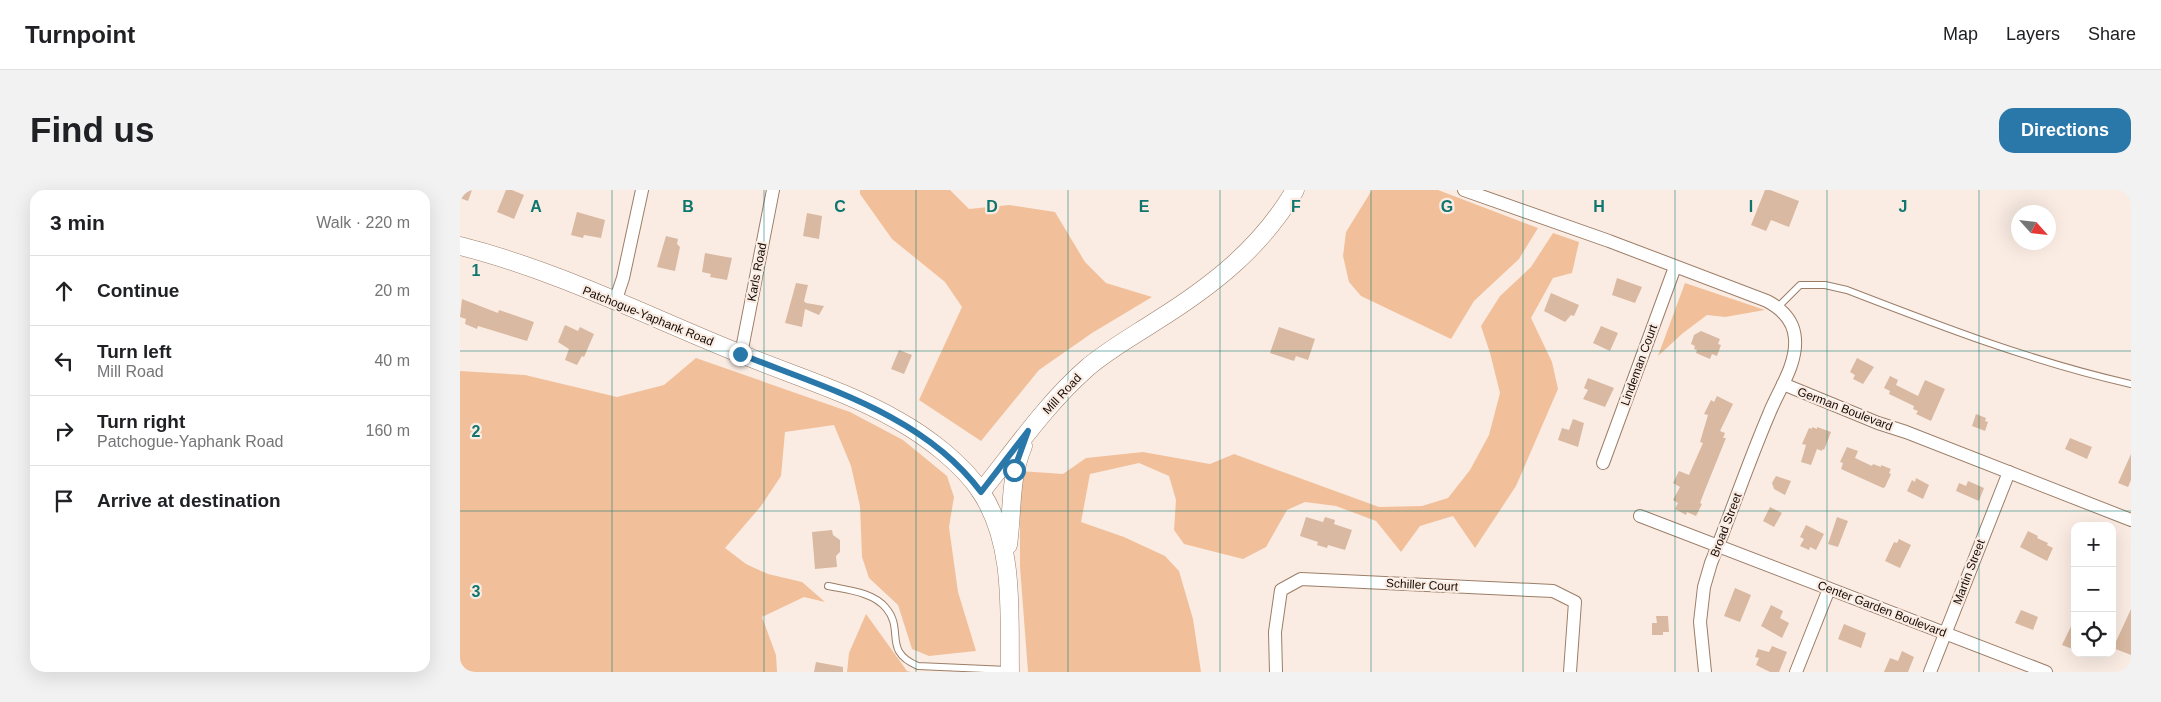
<!DOCTYPE html>
<meta charset="utf-8">
<style>
body{margin:0;font-family:Arial,sans-serif;background:#f2f2f2;color:#202124}
.controls{position:absolute;right:15px;bottom:15px;display:grid;overflow:hidden;border-radius:10px;box-shadow:0 5px 20px #0002}
.controls button{width:45px;height:45px;display:grid;place-items:center;padding:0;border:0;border-bottom:1px solid #e0e0e0;background:#fff;color:#202124;font:25px sans-serif}
.compass{position:absolute;left:1551px;top:15px;width:45px;height:45px;border-radius:50%;background:#fff;box-shadow:0 5px 20px #0002;rotate:117deg}
.stop{position:absolute;width:15px;height:15px;margin:-11px;border:4px solid #2a77a9;border-radius:50%;background:#fff}
.stop.end{background:#2a77a9;border-color:#fff;box-shadow:0 1px 5px #0008}
.list{margin:0;padding:0;list-style:none}
h2{display:flex;justify-content:space-between;align-items:center;height:65px;margin:0;padding:0 20px;font-size:21px}
h2 small{font-size:16px;font-weight:400;color:#757577}
.list li{display:grid;grid-template-columns:32px 1fr auto;gap:15px;align-items:center;box-sizing:border-box;height:70px;padding:0 20px;border-top:1px solid #e0e0e0}
.list b{display:block;font-size:19px;white-space:nowrap}
.list p{margin:0;font-size:16px;white-space:nowrap;color:#757577}
.list em{font-size:16px;font-style:normal;color:#757577}
.icon{flex:none;width:28px;height:28px;fill:none;stroke:currentColor;stroke-width:2;stroke-linecap:round;stroke-linejoin:round}
.map{position:relative;flex:none;width:1671px;height:482px;overflow:hidden;border-radius:15px}
header{display:flex;align-items:center;gap:30px;box-sizing:border-box;height:70px;padding:0 25px;background:#fff;border-bottom:1px solid #e0e0e0}
header strong{font-size:24px}
nav{display:flex;gap:28px;margin-inline-start:auto;font-size:18px}
.intro{display:flex;align-items:center;justify-content:space-between;box-sizing:border-box;height:120px;padding:0 30px}
h1{margin:0;font-size:35px}
.button{padding:12px 22px;border-radius:15px;background:#2a77a9;color:#fff;font-size:18px;font-weight:700}
main{display:flex;gap:30px;padding:0 30px}
aside{flex:1;background:#fff;border-radius:15px;box-shadow:0 5px 20px #0002}
.map>svg:first-child{display:block}
.green{fill:#f1c09b}
.building{fill:#d9b9a1}
.lines{fill:none;stroke-linecap:round;stroke-linejoin:round}
.service-casing{stroke:#9c7e68;stroke-width:8}
.minor-casing{stroke:#9c7e68;stroke-width:14}
.secondary-casing{stroke:#9c7e68;stroke-width:19}
.service{stroke:#fff;stroke-width:6}
.minor{stroke:#fff;stroke-width:12}
.secondary{stroke:#fff;stroke-width:18}
.route{stroke:#2a77a9;stroke-width:6}
.grid{fill:none;stroke:#0f766e;stroke-width:1;stroke-opacity:0.55}
.labels{text-anchor:middle;dominant-baseline:central;stroke-width:4.5;stroke-linejoin:round;paint-order:stroke}
.street-label{font-size:12px;fill:#160b04;stroke:#faece3}
.grid-label{font-size:16px;text-anchor:middle;font-weight:bold;fill:#0f766e;stroke:#faece3;stroke-width:4.5;stroke-linejoin:round;paint-order:stroke}
</style>
<header>
<strong>Turnpoint</strong>
<nav><a>Map</a><a>Layers</a><a>Share</a></nav>
</header>
<div class="intro"><h1>Find us</h1><a class="button">Directions</a></div>
<main>
<aside>
<h2>3 min<small>Walk · 220 m</small></h2>
<ul class="list">
<li><svg class="icon" aria-label="ahead" viewBox="0 0 24 24"><path d="M12 20V5M6 11l6-6 6 6"/></svg><div><b>Continue</b></div><em>20 m</em></li>
<li><svg class="icon" aria-label="left" viewBox="0 0 24 24"><path d="M17 20v-9H6M10 6l-5 5 5 5"/></svg><div><b>Turn left</b><p>Mill Road</p></div><em>40 m</em></li>
<li><svg class="icon" aria-label="right" viewBox="0 0 24 24"><path d="M7 20v-9h11M14 6l5 5-5 5"/></svg><div><b>Turn right</b><p>Patchogue-Yaphank Road</p></div><em>160 m</em></li>
<li><svg class="icon" aria-label="arrive" viewBox="0 0 24 24"><path d="M6 21V4h12l-3 4 3 4H6"/></svg><div><b>Arrive at destination</b></div></li>
</ul>
</aside>
<div class="map">
<svg width="1671" height="482" viewBox="0 0 1671 482">
<rect width="100%" height="100%" fill="#faece3"/>
<g class="green">
<path d="M400 0H490L509 19 549 15 595 22 625 72 646 93 692 107 632 143 579 180 521 251 459 210 502 117 485 92 432 49 400 4Z"/>
<path d="M912 0H978L1078 38 1059 69 1014 111 991 149 901 106 889 92 883 66 886 42Z"/>
<path d="M1093 43 1119 52 1112 83 1093 88 1071 128 1092 172 1098 199 1056 296 1015 358 993 326 960 336 941 362 916 331 876 316 845 312 827 320 806 357 783 369 724 354 714 340 716 310 709 286 679 273 630 284 621 332 664 347 705 366 719 381 733 429 741 482H568L560 377V281L603 284 626 268 683 262 750 274 774 264 919 317 962 316 988 308 1010 280 1029 245 1040 203 1030 163 1021 136 1040 106 1071 77Z"/>
<path d="M1225 93 1305 120 1265 127 1247 125 1223 143 1198 166Z"/>
<path d="M236 168 390 222 443 250 487 286 494 307 489 337 498 402 516 461 469 466 452 459 438 415 409 388 402 367 400 316 391 276 374 235 325 242 321 286 301 316 265 358 286 374 308 384 342 392 365 412 344 407 302 427 316 465 317 482H0V181L65 185 157 207 204 195Z"/>
<path d="M406 424 447 481 451 482H387L389 463Z"/>
</g>
<g class="building">
<path d="M0 0H12L8 11 0 8Z"/>
<path d="M46 0H52L64 5 54 29 37 22Z"/>
<path d="M1305 0H1310L1339 11 1329 37 1311 30 1306 41 1291 35Z"/>
<path d="M117 22 145 30 141 48 124 45 123 48 111 45Z"/>
<path d="M347 23 362 26 359 49 343 46Z"/>
<path d="M206 46 218 49 217 54 220 57 215 81 197 77Z"/>
<path d="M245 63 272 68 267 90 250 87 251 84 242 82Z"/>
<path d="M1157 88 1182 97 1175 113 1152 105Z"/>
<path d="M336 93 348 95 344 111 346 113 364 116 359 125 345 119 342 137 325 133Z"/>
<path d="M1091 103 1119 115 1114 126 1111 125 1105 132 1084 121Z"/>
<path d="M2 109 38 123 39 120 74 132 67 151 18 136 17 139 5 134 6 129 0 127Z"/>
<path d="M105 135 118 141 120 137 134 144 124 167 122 166 117 175 105 170 109 159 98 152Z"/>
<path d="M1141 136 1158 143 1150 161 1133 153Z"/>
<path d="M819 137 855 149 848 170 836 166 834 171 810 163Z"/>
<path d="M1241 141 1260 149 1258 154 1261 155 1257 166 1252 164 1250 169 1236 163 1237 160 1234 159 1235 156 1231 154 1234 145Z"/>
<path d="M439 160 452 165 444 184 431 179Z"/>
<path d="M1397 168 1414 177 1403 194 1393 189 1395 185 1390 182Z"/>
<path d="M1430 186 1438 190 1436 195 1458 206 1465 190 1485 199 1471 231 1456 224 1458 221 1453 219 1454 216 1429 204 1430 201 1424 198Z"/>
<path d="M1128 188 1154 198 1145 217 1123 209 1128 200 1124 198Z"/>
<path d="M1257 206 1273 214 1260 241 1265 243 1263 248H1266L1245 300 1240 313 1242 314 1236 326 1227 322 1226 325 1215 319 1218 313 1213 310 1220 297 1213 293 1219 281 1229 285 1243 253 1240 252 1248 225 1244 224 1251 210 1254 212Z"/>
<path d="M1516 224 1526 228 1525 231 1528 232 1525 241 1512 236Z"/>
<path d="M1113 229 1124 233 1118 257 1098 250 1102 238 1109 240Z"/>
<path d="M1352 237 1357 239V237L1371 242 1364 260 1362 259V261L1357 259 1351 275 1341 272 1346 255 1342 254 1349 238 1352 239Z"/>
<path d="M1610 248 1632 257 1627 269 1605 259Z"/>
<path d="M1387 257 1398 261 1395 268 1412 276 1413 274 1421 277V275L1431 279 1429 283 1431 284 1425 297 1423 298 1381 279 1383 273 1380 272Z"/>
<path d="M1671 264V290L1668 297 1658 293Z"/>
<path d="M1316 286 1331 291 1325 305 1314 299 1312 293Z"/>
<path d="M1456 288 1469 295 1463 309 1447 301 1452 290 1455 292Z"/>
<path d="M1508 291 1524 298 1519 311 1496 301 1499 293 1506 296Z"/>
<path d="M1310 317 1322 323 1314 337 1303 331Z"/>
<path d="M846 327 863 332 865 327 875 330 874 334 892 340 885 360 868 355 867 358 857 355 858 352 840 346Z"/>
<path d="M1377 327 1388 331 1378 357 1368 354Z"/>
<path d="M1346 335 1364 344 1356 360 1350 357 1349 360 1340 356 1344 349 1340 347Z"/>
<path d="M372 340 373 345 380 350V362L376 366 377 377 355 379 352 342Z"/>
<path d="M1568 341 1578 346 1577 348 1588 353 1587 355 1593 358 1587 371 1560 357Z"/>
<path d="M1439 349 1451 355 1440 378 1425 371 1434 352 1437 353Z"/>
<path d="M1275 398 1291 405 1280 432 1264 426Z"/>
<path d="M1311 415 1323 421 1320 428 1329 433 1322 448 1301 436Z"/>
<path d="M1671 419V465L1653 458Z"/>
<path d="M1561 420 1578 427 1573 440 1555 433Z"/>
<path d="M1196 426H1208L1209 442H1203V445H1192V433H1197Z"/>
<path d="M1615 428V460L1602 455Z"/>
<path d="M1384 434 1406 443 1401 458 1378 449Z"/>
<path d="M1312 456 1327 462 1319 482H1310L1296 475 1299 468 1295 467 1298 459 1309 462Z"/>
<path d="M1442 461 1454 467 1448 482H1424L1430 468 1438 471Z"/>
<path d="M356 472 383 477V482H354Z"/>
</g>
<g class="lines">
<g class="service-casing">
<g id="service">
<path d="M1318 117 1340 95H1365L1387 100C1480 136 1573 172 1671 194"/>
<path d="M368 396C387 400 413 402 426 418 445 440 422 461 458 476L548 480"/>
</g>
</g>
<g class="minor-casing">
<g id="minor">
<path d="M1004 0 1149 51 1307 111C1322 119 1334 130 1335 149 1337 175 1318 201 1309 224 1288 273 1271 324 1251 373L1244 397 1240 432 1245 482"/>
<path d="M155 112 163 88 182 0"/>
<path d="M281 164 313 0"/>
<path d="M1323 194 1418 233 1446 242 1671 330"/>
<path d="M1143 273 1215 77"/>
<path d="M1180 326 1586 482"/>
<path d="M816 482 815 442 821 400 841 389 1093 401 1115 412 1110 482"/>
<path d="M1336 482 1369 399"/>
<path d="M1470 482 1549 282"/>
</g>
</g>
<g class="secondary-casing">
<g id="secondary">
<path d="M0 56C96 80 189 127 281 164 332 185 388 202 437 230 466 246 503 274 521 302 555 354 549 422 550 482"/>
<path d="M521 302C555 260 586 214 627 178 648 160 673 146 696 131 752 96 801 58 835 0"/>
<path d="M548 355C553 320 549 290 563 256"/>
</g>
</g>
<use href="#service" class="service"/>
<use href="#minor" class="minor"/>
<use href="#secondary" class="secondary"/>
</g>
<g class="lines">
<path class="route" d="M280 164C365 198 464 225 521 302L568 241 554 280"/>
</g>
<path class="grid" d="M152 0V482M304 0V482M456 0V482M608 0V482M760 0V482M911 0V482M1063 0V482M1215 0V482M1367 0V482M1519 0V482M0 161H1671M0 321H1671"/>
<g class="labels">
<g class="street-label">
<text transform="translate(297 82) rotate(-79)">Karls Road</text>
<text transform="translate(188 126) rotate(22)">Patchogue-Yaphank Road</text>
<text transform="translate(1179 175) rotate(-70)">Lindeman Court</text>
<text transform="translate(602 204) rotate(-47)">Mill Road</text>
<text transform="translate(1385 219) rotate(21)">German Boulevard</text>
<text transform="translate(1266 335) rotate(-69)">Broad Street</text>
<text transform="translate(1509 382) rotate(-69)">Martin Street</text>
<text transform="translate(962 395) rotate(3)">Schiller Court</text>
<text transform="translate(1422 419) rotate(21)">Center Garden Boulevard</text>
</g>
</g>
<g class="grid-label">
<text x="76" y="22">A</text>
<text x="228" y="22">B</text>
<text x="380" y="22">C</text>
<text x="532" y="22">D</text>
<text x="684" y="22">E</text>
<text x="836" y="22">F</text>
<text x="987" y="22">G</text>
<text x="1139" y="22">H</text>
<text x="1291" y="22">I</text>
<text x="1443" y="22">J</text>
<text x="16" y="86">1</text>
<text x="16" y="247">2</text>
<text x="16" y="407">3</text>
</g>
</svg>
<div class="controls">
<button>+</button>
<button>−</button>
<button><svg class="icon" aria-label="locate" viewBox="0 0 24 24"><circle cx="12" cy="12" r="6"/><path d="M12 2v4M12 18v4M2 12h4M18 12h4"/></svg></button>
</div>
<svg class="compass" viewBox="-18 -18 36 36"><path d="M0-13l5 13h-10z" fill="#e53935"/><path d="M0 13l5-13h-10z" fill="#757577"/></svg>
<div class="stop" style="left:554px;top:280px"></div>
<div class="stop end" style="left:280px;top:164px"></div>
</div>
</main>
